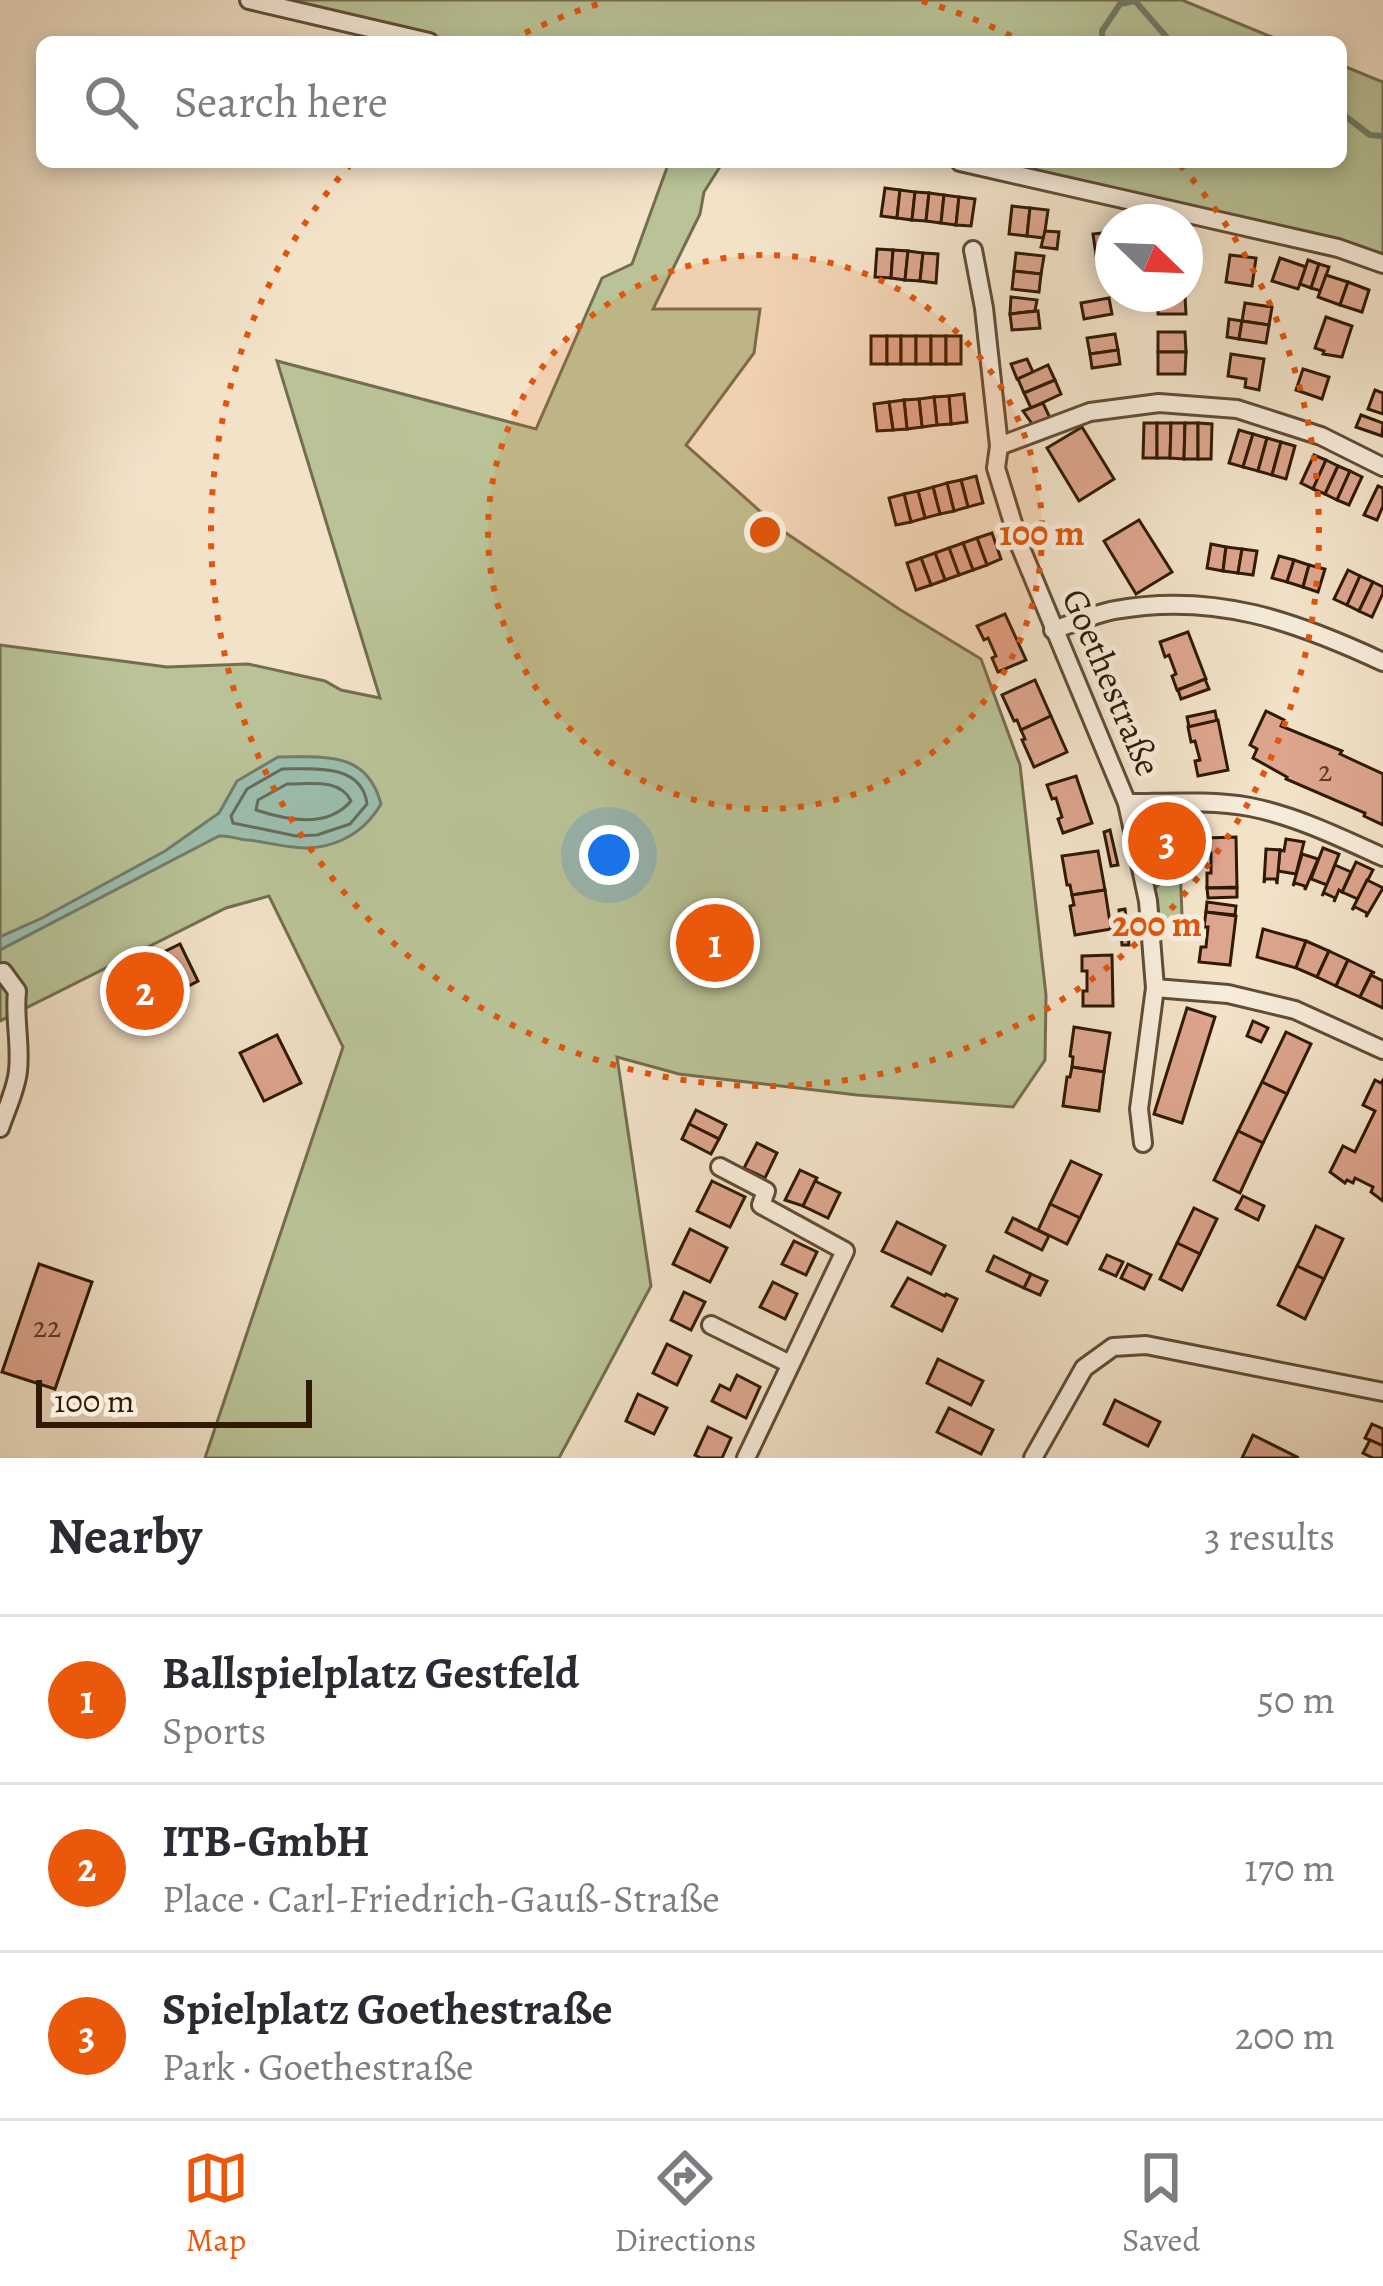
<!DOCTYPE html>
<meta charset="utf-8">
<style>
body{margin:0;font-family:Alegreya,serif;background:#f2f2f3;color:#2b2b33}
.compass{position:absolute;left:1095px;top:204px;width:108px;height:108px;border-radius:50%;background:#fff;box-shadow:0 6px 18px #0003;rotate:113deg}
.scale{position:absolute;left:36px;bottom:30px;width:276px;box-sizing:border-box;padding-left:12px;border:6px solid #301a04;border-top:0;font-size:33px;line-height:42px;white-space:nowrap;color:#301a04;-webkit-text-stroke:9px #f7ecdb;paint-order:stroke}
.you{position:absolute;left:609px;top:855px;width:42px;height:42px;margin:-30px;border:9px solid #fff;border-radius:50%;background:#1a73e8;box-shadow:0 0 0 18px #1a73e833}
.badge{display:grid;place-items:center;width:78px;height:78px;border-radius:50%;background:#ea580c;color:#fff;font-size:39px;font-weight:700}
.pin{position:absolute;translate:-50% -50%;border:6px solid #fff;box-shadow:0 3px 12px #0006}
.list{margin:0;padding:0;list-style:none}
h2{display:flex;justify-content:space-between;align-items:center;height:156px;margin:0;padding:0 48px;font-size:51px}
h2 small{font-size:39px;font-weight:400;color:#7c7c81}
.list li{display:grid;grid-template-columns:78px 1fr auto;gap:36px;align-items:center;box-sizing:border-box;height:168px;padding:0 48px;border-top:3px solid #e1e1e2}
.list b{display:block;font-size:45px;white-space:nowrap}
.list p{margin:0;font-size:39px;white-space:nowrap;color:#7c7c81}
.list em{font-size:39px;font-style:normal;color:#7c7c81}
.icon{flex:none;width:66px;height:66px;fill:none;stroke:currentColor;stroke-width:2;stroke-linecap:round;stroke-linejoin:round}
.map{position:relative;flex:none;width:1383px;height:1458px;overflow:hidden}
.search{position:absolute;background:#fff;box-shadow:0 6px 18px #0003;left:36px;right:36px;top:36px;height:132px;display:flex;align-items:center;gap:30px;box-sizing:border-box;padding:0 42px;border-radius:18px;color:#7c7c81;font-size:45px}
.sheet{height:660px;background:#fff}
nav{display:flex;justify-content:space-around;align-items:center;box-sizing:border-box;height:168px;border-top:3px solid #e1e1e2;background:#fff;font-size:33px;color:#7c7c81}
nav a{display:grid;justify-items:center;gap:6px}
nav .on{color:#ea580c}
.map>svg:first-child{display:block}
.green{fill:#b9c397;stroke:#746e4e;stroke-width:3}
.water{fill:#9cbfaf;stroke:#717d6b;stroke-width:3}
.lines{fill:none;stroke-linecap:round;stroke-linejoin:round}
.shore{stroke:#666c5a;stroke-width:3}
.stream{stroke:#717d6b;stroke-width:6}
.building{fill:#dda58d;stroke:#301a04;stroke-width:3}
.street-casing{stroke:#604c35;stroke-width:22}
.street{stroke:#f7ecdb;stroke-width:16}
.ring{fill:none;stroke:#df560c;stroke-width:6;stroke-dasharray:6 12}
.labels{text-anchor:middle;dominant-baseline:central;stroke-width:10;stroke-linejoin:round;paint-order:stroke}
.number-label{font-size:30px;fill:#5b3d26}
.street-label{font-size:36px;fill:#301a04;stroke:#f7ecdb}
.centre{fill:#df560c;stroke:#f7ecdb;stroke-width:6}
.ring-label{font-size:36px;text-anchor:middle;font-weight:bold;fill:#df560c;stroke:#f7ecdb;stroke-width:10;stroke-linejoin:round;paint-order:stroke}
</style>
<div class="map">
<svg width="1383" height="1458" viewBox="0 0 1383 1458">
<rect width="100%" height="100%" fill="#f2e2c8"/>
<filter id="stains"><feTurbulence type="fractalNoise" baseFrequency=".00167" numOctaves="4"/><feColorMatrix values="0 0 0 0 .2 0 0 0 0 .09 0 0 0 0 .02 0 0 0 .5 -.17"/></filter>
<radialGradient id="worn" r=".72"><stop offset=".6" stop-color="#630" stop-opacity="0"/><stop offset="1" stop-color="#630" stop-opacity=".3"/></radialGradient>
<g class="green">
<path d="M248 0H1182L1284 42H429Z"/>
<path d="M1341 65 1383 82V264L1140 201 1011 162H1341Z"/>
<path d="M669 162H723L704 192 700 214 653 309H760L754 353 686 445 780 529 899 609 981 659 1020 765 1046 995 1045 1060 1013 1107 857 1095 679 1074 617 1057 651 1286 559 1458H205L343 1047 269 896 226 908 0 1021V645L167 667 248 664 325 681 341 690 380 698 277 361 536 429 602 278 632 264Z"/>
<path d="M1149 814 1178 815 1182 915 1172 921H1160L1155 888 1160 884 1162 877 1157 868Z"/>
</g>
<path class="water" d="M278 757C323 757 367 750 381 804 363 835 330 852 293 847 278 846 263 841 247 840 236 839 230 835 219 836L0 950V937L42 918 165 851 219 813 237 781Z"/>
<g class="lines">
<g class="shore">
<path d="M282 769C313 769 362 763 367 804L350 824 317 835 296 836 233 823 231 816 247 789Z"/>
<path d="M287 784C309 784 340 778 351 801 327 829 287 820 256 810L258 800Z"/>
</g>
<g class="stream">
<path d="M1102 42V31L1120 4 1135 1 1171 42"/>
<path d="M1341 113 1370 135 1383 136"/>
</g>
</g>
<g class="building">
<path d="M885 188 900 190 897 218 881 216Z"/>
<path d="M900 190 915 192 912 220 897 218Z"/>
<path d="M915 192 929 193 926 221 912 220Z"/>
<path d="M929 193 944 195 941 223 926 221Z"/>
<path d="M944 195 959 197 956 225 941 223Z"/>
<path d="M959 197 975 199 971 226 956 225Z"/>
<path d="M1012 206 1030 208 1027 236 1009 234Z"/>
<path d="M1030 208 1048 210 1044 238 1027 236Z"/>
<path d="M1045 231 1059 232 1057 249 1041 247Z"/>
<path d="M1111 232 1113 259 1097 262 1093 234Z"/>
<path d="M877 249 893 250 891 278 875 277Z"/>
<path d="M893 250 908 251 905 280 891 278Z"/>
<path d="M908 251 923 253 920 281 905 280Z"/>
<path d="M923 253 938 254 936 283 920 281Z"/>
<path d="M1016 253 1044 256 1041 274 1014 271Z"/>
<path d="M1230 255 1256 258 1252 286 1226 282Z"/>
<path d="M1280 258 1306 267 1298 289 1272 281Z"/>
<path d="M1308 260 1319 264 1311 288 1300 284Z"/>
<path d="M1319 264 1329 267 1321 291 1311 288Z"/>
<path d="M1014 271 1041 274 1039 292 1012 289Z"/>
<path d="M1326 275 1348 282 1340 305 1318 297Z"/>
<path d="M1348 282 1369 290 1362 312 1340 305Z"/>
<path d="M1158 296H1185L1186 314H1158Z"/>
<path d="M1011 297 1037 300 1035 311 1010 314Z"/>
<path d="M1109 298 1112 314 1084 319 1081 303Z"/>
<path d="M1245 303 1272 307 1269 325 1242 321Z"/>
<path d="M1038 311 1040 328 1012 330 1010 314Z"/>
<path d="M1326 317 1352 326 1342 357 1323 354 1324 351 1315 348Z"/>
<path d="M1229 319 1242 321 1239 339 1227 337Z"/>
<path d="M1242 321 1269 325 1266 343 1239 339Z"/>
<path d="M1158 332H1185L1186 352H1158Z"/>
<path d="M1115 334 1118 350 1090 354 1087 338Z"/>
<rect x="871" y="336" width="16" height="28"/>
<rect x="887" y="336" width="14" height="28"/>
<rect x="901" y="336" width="15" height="28"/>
<rect x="916" y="336" width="15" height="28"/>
<rect x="931" y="336" width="15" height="28"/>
<rect x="946" y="336" width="15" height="28"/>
<path d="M1118 350 1120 364 1092 368 1090 354Z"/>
<path d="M1158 352H1186L1185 374H1158Z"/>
<path d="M1231 354 1264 359 1259 390 1245 387 1246 379 1228 376Z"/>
<path d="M1027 359 1033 372 1017 379 1011 364Z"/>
<path d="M1048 365 1055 380 1024 393 1018 379Z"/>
<path d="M1303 369 1329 377 1322 399 1296 390Z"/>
<path d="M1055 380 1061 394 1031 408 1024 393Z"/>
<path d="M1375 390 1383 393V414L1368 409Z"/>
<path d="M964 394 967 422 951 424 949 396Z"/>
<path d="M949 396 951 424 937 425 934 397Z"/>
<path d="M934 397 937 425 922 427 919 399Z"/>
<path d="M919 399 922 427 907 429 904 400Z"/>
<path d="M904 400 907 429 893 430 889 402Z"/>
<path d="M889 402 893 430 877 431 874 404Z"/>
<path d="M1043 403 1050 418 1033 425 1023 411Z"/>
<path d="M1361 415 1383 423 1382 436 1356 427Z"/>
<path d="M1144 423H1157V458H1143Z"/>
<path d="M1157 423H1171L1170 458H1157Z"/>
<path d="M1171 423H1185L1184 459 1170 458Z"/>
<path d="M1185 423H1198V459H1184Z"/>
<path d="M1198 423 1212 424 1211 459H1198Z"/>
<path d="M1082 427 1114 479 1079 501 1047 448Z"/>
<path d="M1239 430 1253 434 1243 467 1229 463Z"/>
<path d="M1253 434 1267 438 1258 471 1243 467Z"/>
<path d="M1267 438 1281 442 1272 475 1258 471Z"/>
<path d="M1281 442 1295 446 1286 479 1272 475Z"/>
<path d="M1314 455 1326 460 1313 489 1301 483Z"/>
<path d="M1326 460 1338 466 1325 494 1313 489Z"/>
<path d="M1338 466 1350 471 1337 500 1325 494Z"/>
<path d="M1350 471 1362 477 1349 505 1337 500Z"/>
<path d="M976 476 983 503 968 507 961 480Z"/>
<path d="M961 480 968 507 954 511 947 483Z"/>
<path d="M947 483 954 511 940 514 933 487Z"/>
<path d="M1378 486 1383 488V506L1377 520 1364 515Z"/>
<path d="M933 487 940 514 925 518 918 491Z"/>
<path d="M918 491 925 518 911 522 904 494Z"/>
<path d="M904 494 911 522 896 525 889 498Z"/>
<path d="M1139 520 1172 572 1136 594 1104 541Z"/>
<path d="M992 533 1001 559 987 565 977 538Z"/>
<path d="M977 538 987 565 973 570 963 543Z"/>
<path d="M963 543 973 570 959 575 949 548Z"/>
<path d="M1211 544 1226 547 1223 571 1207 568Z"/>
<path d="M1226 547 1242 549 1238 573 1223 571Z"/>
<path d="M949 548 959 575 945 580 935 553Z"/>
<path d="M1242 549 1257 551 1253 575 1238 573Z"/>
<path d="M935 553 945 580 931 585 921 558Z"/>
<path d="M1279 556 1294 560 1287 582 1272 578Z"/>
<path d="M921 558 931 585 916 590 907 563Z"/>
<path d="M1294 560 1309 565 1303 587 1287 582Z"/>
<path d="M1309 565 1325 569 1318 592 1303 587Z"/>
<path d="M1348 570 1360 576 1347 605 1334 599Z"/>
<path d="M1360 576 1373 582 1359 611 1347 605Z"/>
<path d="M1373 582 1383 587V593L1372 617 1359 611Z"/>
<path d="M1005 614 1026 660 998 672 992 658 996 656 988 638 984 640 977 626Z"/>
<path d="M1188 632 1206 679 1177 690 1172 676 1176 674 1169 655 1165 657 1160 642Z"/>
<path d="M1205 679 1209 689 1181 699 1178 690Z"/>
<path d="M1035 680 1051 716 1021 730 1017 720 1014 721 1002 695Z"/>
<path d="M1215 711 1217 721 1189 727 1187 717Z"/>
<path d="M1266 711 1284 720 1281 726 1342 751 1340 754 1383 774V825L1364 816 1365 813 1286 779 1287 777 1253 758 1257 749 1250 745Z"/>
<path d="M1051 716 1067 752 1034 767 1022 740 1025 739 1021 730Z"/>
<path d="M1218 720 1228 770 1198 776 1195 761 1200 760 1195 741 1191 742 1188 727Z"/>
<path d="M1076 776 1092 823 1063 833 1058 819 1062 817 1056 798 1052 799 1047 785Z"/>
<path d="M1110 830 1118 865 1111 866 1104 832Z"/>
<path d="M1236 837 1237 887 1207 888V873H1211V853H1206V838Z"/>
<path d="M1286 839 1304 842 1296 874 1278 871 1280 850 1284 851Z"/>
<path d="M1323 848 1339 854 1327 885 1311 879Z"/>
<path d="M1266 849 1280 850 1277 884 1276 879H1265L1264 883Z"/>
<path d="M1098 851 1105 890 1072 895 1070 885H1067L1062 856Z"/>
<path d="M1302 854 1318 859 1305 890V886L1295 883 1293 886Z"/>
<path d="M1356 862 1373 870 1358 899 1342 892Z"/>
<path d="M1335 865 1351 872 1342 892 1339 890 1334 902 1335 898 1324 893 1322 896Z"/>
<path d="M1367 880 1383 888 1366 917 1367 913 1355 907 1352 910Z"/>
<path d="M1207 888H1237V897L1208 898Z"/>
<path d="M1105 890 1111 929 1075 935 1070 906 1074 905 1072 895Z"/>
<path d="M1207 902 1236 906 1235 915 1206 912Z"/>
<path d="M1125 909 1129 945H1122L1119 910Z"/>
<path d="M1206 912 1236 916 1230 965 1199 962 1201 947H1206L1208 927H1204Z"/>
<path d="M1263 929 1306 941 1296 968 1257 957Z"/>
<path d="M1306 941 1329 951 1317 977 1296 968Z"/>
<path d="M180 944 198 981 125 1019 107 980Z"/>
<path d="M1329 951 1348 960 1336 986 1317 977Z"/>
<path d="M1112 955 1113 1006H1083V991H1087V971H1082V956Z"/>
<path d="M1348 960 1375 973 1372 972 1360 997 1336 986Z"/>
<path d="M1371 975 1383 981V1008L1360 997Z"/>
<path d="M1187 1008 1215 1017 1182 1123 1154 1114Z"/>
<path d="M1253 1021 1268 1028 1261 1042 1247 1036Z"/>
<path d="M1074 1027 1110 1033 1104 1072 1072 1067 1073 1057 1070 1056Z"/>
<path d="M1286 1032 1311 1044 1287 1094 1262 1082Z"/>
<path d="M277 1035 301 1083 264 1101 240 1053Z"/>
<path d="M1072 1067 1104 1072 1099 1111 1063 1106 1067 1077H1070Z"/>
<path d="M1375 1080 1381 1083 1383 1080V1201L1371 1192 1373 1187 1355 1178 1353 1183 1347 1180 1345 1183 1330 1172 1343 1146 1355 1152 1375 1111 1363 1105Z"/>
<path d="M1262 1082 1287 1094 1263 1143 1238 1131Z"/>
<path d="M696 1110 726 1125 719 1139 689 1124Z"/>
<path d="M689 1124 719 1139 711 1154 682 1139Z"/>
<path d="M1238 1131 1263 1143 1240 1193 1214 1180Z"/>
<path d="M757 1143 777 1153 765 1178 744 1168Z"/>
<path d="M1071 1161 1101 1175 1080 1218 1050 1204Z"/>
<path d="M800 1170 817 1178 803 1206 785 1200Z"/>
<path d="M712 1181 745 1197 730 1227 697 1211Z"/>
<path d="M815 1181 840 1193 828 1218 803 1206Z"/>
<path d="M1243 1196 1264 1206 1258 1220 1236 1209Z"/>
<path d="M1050 1204 1080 1218 1067 1244 1038 1230Z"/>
<path d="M1194 1208 1217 1219 1200 1254 1177 1243Z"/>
<path d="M1013 1218 1049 1236 1042 1250 1006 1232Z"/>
<path d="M897 1222 945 1246 931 1274 882 1251Z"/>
<path d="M1316 1226 1343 1239 1324 1279 1297 1266Z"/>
<path d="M690 1229 727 1248 710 1282 673 1264Z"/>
<path d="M794 1241 817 1252 806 1275 782 1264Z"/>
<path d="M1177 1243 1200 1254 1182 1290 1160 1279Z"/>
<path d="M1107 1255 1123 1262 1116 1276 1100 1269Z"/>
<path d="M994 1256 1031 1274 1024 1288 987 1271Z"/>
<path d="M39 1264 92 1282 55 1389 2 1372Z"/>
<path d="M1128 1264 1151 1275 1144 1289 1121 1278Z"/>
<path d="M1297 1266 1324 1279 1305 1319 1278 1305Z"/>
<path d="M1031 1274 1047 1281 1040 1295 1024 1288Z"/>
<path d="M908 1278 945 1296 946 1294 957 1299 942 1331 892 1306Z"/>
<path d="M773 1282 797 1294 785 1319 760 1307Z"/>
<path d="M684 1292 705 1302 691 1330 671 1320Z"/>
<path d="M667 1344 691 1356 677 1385 653 1373Z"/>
<path d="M938 1359 983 1381 971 1405 927 1383Z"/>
<path d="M737 1375 760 1387 746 1418 712 1401 720 1385 730 1390Z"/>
<path d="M638 1394 667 1408 654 1434 626 1421Z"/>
<path d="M1115 1400 1160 1422 1148 1446 1104 1424Z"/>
<path d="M949 1408 993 1430 981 1454 937 1432Z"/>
<path d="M1372 1424 1383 1429V1446L1365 1438Z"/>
<path d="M708 1427 731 1438 722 1458H701L695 1455Z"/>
<path d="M1253 1435 1297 1457 1296 1458H1242Z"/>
<path d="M1370 1440 1383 1446V1458H1373L1363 1453Z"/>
</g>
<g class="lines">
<g class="street-casing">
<g id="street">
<path d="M249 0 429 42"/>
<path d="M960 162 1338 248 1383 264"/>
<path d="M973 250 984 308 999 446 996 468 1020 546 1127 803 1148 901 1155 988 1139 1109 1143 1143"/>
<path d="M999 446 1090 412 1159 403 1237 409 1321 436 1383 467"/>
<path d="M1053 630C1074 623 1094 614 1115 610 1214 592 1295 621 1383 662"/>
<path d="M1127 803C1167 803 1210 800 1250 807 1296 816 1341 838 1383 857"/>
<path d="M1155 988 1228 994 1295 1010 1383 1050"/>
<path d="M0 1128C6 1110 16 1090 18 1071 21 1044 14 1018 17 991L3 972"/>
<path d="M720 1167 766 1191 761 1205 845 1251 746 1458"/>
<path d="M711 1325 790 1364"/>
<path d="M1033 1458 1084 1368 1113 1347 1146 1345 1383 1392"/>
</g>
</g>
<use href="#street" class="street"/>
</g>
<circle cx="765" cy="532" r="277" fill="#df560c" fill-opacity=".12"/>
<g class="ring">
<circle cx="765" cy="532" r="277"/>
<path d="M509 41A554 554 0 0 1 608 1M922 1A554 554 0 0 1 1021 41M1180 165A554 554 0 1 1 350 165"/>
</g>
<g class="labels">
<g class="number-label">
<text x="1325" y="771">2</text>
<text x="47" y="1327">22</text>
</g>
<g class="street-label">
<text transform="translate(1112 682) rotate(67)">Goethestraße</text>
</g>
</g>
<circle cx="765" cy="532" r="18" class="centre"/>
<g class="ring-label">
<text x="1042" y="545">100 m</text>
<text x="1157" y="936">200 m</text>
</g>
<rect width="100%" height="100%" filter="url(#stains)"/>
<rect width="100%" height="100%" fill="url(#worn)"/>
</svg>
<svg class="compass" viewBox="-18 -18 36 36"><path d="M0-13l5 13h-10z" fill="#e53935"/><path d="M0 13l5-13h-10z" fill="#7c7c81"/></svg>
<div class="scale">100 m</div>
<div class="you"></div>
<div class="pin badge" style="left:715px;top:943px">1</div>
<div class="pin badge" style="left:145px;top:991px">2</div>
<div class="pin badge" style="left:1167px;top:841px">3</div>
<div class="search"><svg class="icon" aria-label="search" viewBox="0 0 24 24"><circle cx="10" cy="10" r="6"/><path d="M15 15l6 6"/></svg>Search here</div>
</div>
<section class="sheet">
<h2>Nearby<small>3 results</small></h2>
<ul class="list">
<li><span class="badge">1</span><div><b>Ballspielplatz Gestfeld</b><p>Sports</p></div><em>50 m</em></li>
<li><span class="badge">2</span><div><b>ITB-GmbH</b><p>Place · Carl-Friedrich-Gauß-Straße</p></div><em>170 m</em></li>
<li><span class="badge">3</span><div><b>Spielplatz Goethestraße</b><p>Park · Goethestraße</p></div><em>200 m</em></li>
</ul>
</section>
<nav>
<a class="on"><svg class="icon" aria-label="map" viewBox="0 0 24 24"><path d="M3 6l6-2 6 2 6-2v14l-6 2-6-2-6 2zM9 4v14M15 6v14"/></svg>Map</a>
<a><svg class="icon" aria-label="directions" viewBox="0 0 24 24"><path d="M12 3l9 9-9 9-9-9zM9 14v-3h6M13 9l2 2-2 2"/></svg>Directions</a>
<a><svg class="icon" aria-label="saved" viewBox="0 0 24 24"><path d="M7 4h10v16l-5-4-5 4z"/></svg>Saved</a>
</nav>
